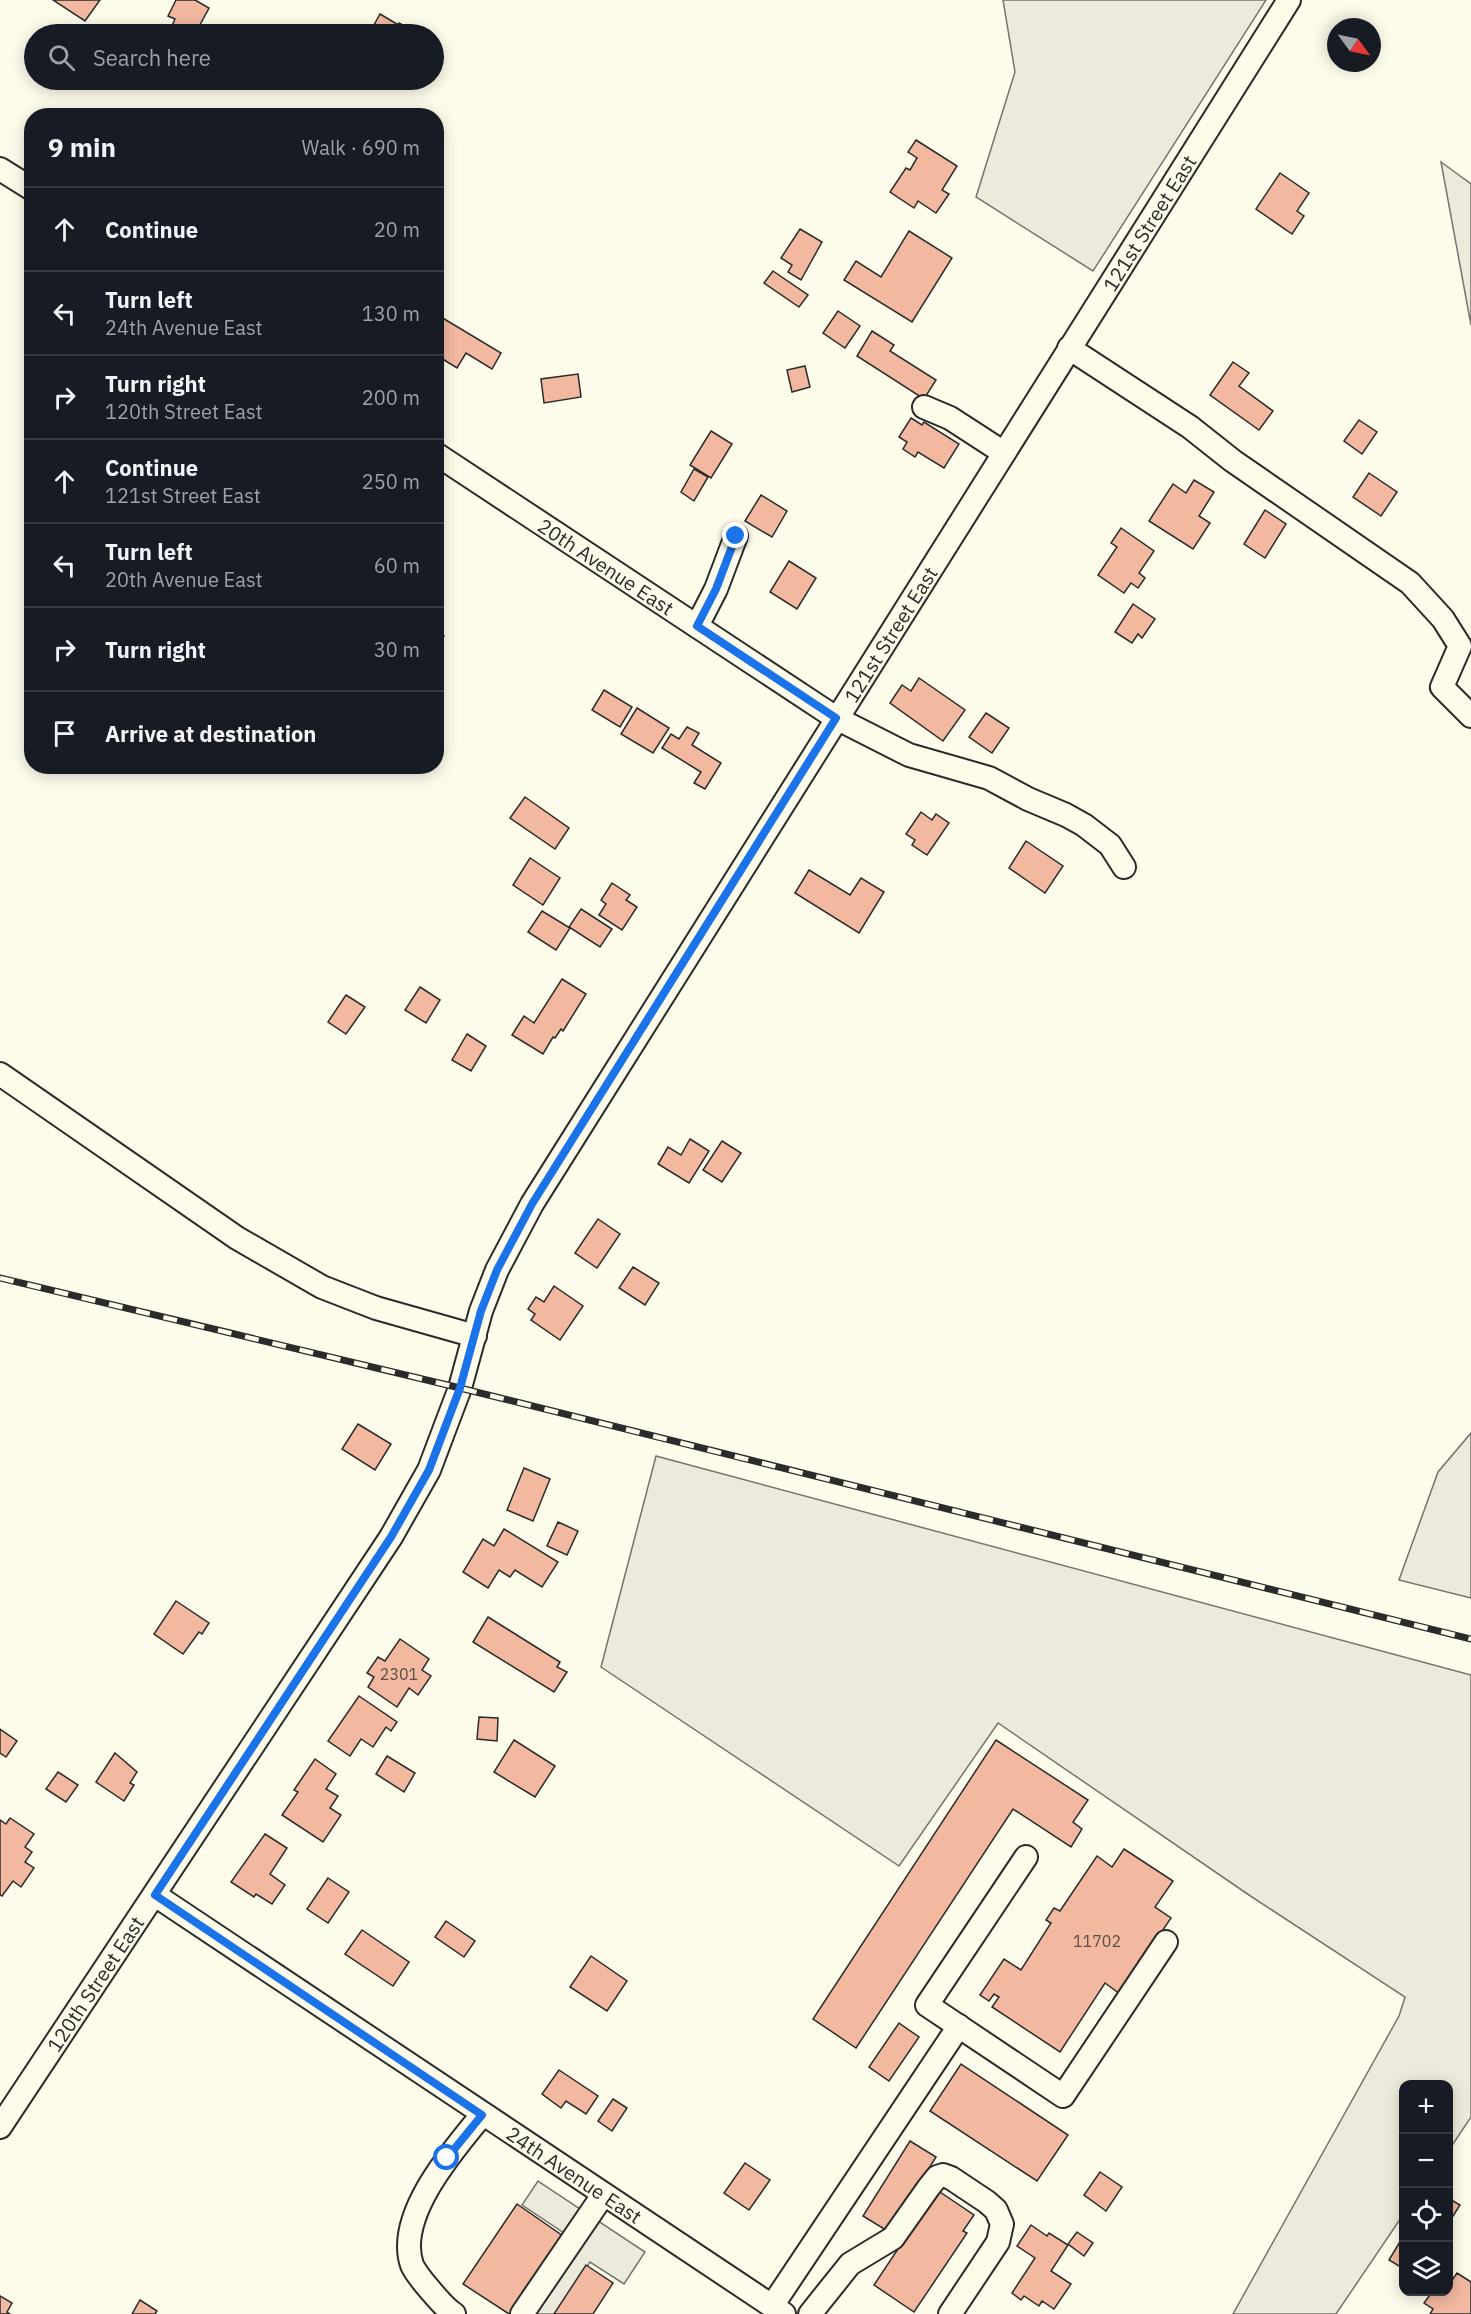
<!DOCTYPE html>
<meta charset="utf-8">
<style>
body{margin:0;font-family:"IBM Plex Sans",sans-serif;background:#20242c;color:#f1f3f6}
.controls{position:absolute;right:18px;bottom:18px;display:grid;overflow:hidden;border-radius:12px;box-shadow:0 3px 15px #0003}
.controls button{width:54px;height:54px;display:grid;place-items:center;padding:0;border:0;border-bottom:2px solid #363941;background:#171b24;color:#f1f3f6;font:30px sans-serif}
.compass{position:absolute;left:1327px;top:18px;width:54px;height:54px;border-radius:50%;background:#171b24;box-shadow:0 3px 15px #0003;rotate:123deg}
.stop{position:absolute;width:18px;height:18px;margin:-14px;border:4px solid #1a73e8;border-radius:50%;background:#fff}
.stop.end{background:#1a73e8;border-color:#fff;box-shadow:0 2px 6px #0008}
.list{margin:0;padding:0;list-style:none}
h2{display:flex;justify-content:space-between;align-items:center;height:78px;margin:0;padding:0 24px;font-size:26px}
h2 small{font-size:20px;font-weight:400;color:#9ea1a6}
.list li{display:grid;grid-template-columns:39px 1fr auto;gap:18px;align-items:center;box-sizing:border-box;height:84px;padding:0 24px;border-top:2px solid #363941}
.list b{display:block;font-size:22px;white-space:nowrap}
.list p{margin:0;font-size:20px;white-space:nowrap;color:#9ea1a6}
.list em{font-size:20px;font-style:normal;color:#9ea1a6}
.icon{flex:none;width:33px;height:33px;fill:none;stroke:currentColor;stroke-width:2;stroke-linecap:round;stroke-linejoin:round}
.map{position:relative;flex:none;width:1471px;height:2314px;overflow:hidden}
.search{position:absolute;background:#171b24;box-shadow:0 3px 15px #0003;left:24px;top:24px;width:420px;height:66px;display:flex;align-items:center;gap:15px;box-sizing:border-box;padding:0 21px;border-radius:33px;color:#9ea1a6;font-size:22px}
.panel{position:absolute;background:#171b24;box-shadow:0 3px 15px #0003;left:24px;top:108px;width:420px;height:666px;border-radius:24px}
.map>svg:first-child{display:block}
.green{fill:#ecebdb;stroke:#74746e;stroke-width:1.5}
.parking{fill:#eceadb;stroke:#74746e;stroke-width:1.5}
.building{fill:#f2b8a0;stroke:#2b2b2b;stroke-width:1.5}
.lines{fill:none;stroke-linecap:round;stroke-linejoin:round}
.minor-casing{stroke:#2b2b2b;stroke-width:26}
.minor{stroke:#fdfbea;stroke-width:22}
.rail-casing{stroke:#2b2b2b;stroke-width:7}
.rail{stroke:#fdfbea;stroke-width:4.5;stroke-dasharray:14;stroke-linecap:butt}
.route{stroke:#1a73e8;stroke-width:8}
.labels{text-anchor:middle;dominant-baseline:central;stroke-width:4.5;stroke-linejoin:round;paint-order:stroke}
.number-label{font-size:16px;fill:#5d4e48}
.street-label{font-size:20px;fill:#2b2b2b;stroke:#fdfbea}
</style>
<div class="map">
<svg width="1471" height="2314" viewBox="0 0 1471 2314">
<rect width="100%" height="100%" fill="#fdfbea"/>
<g class="green">
<path d="M1003 0H1266L1093 271 976 197 1015 72Z"/>
<path d="M1441 162 1471 184V325Z"/>
<path d="M1471 1433V1598L1399 1580 1438 1472Z"/>
<path d="M656 1456 1471 1675V2117L1449 2150 1448 2084H1404L1403 2215 1336 2314H1233L1399 2016 1405 1997 1249 1895 998 1723 899 1866 601 1667Z"/>
</g>
<path class="parking" d="M538 2181 645 2252 624 2284 590 2262 556 2314H514L567 2235 522 2205Z"/>
<g class="building">
<path d="M53 0H100L85 21Z"/>
<path d="M176 0H195L209 8 195 34H179L170 30 175 19 168 16Z"/>
<path d="M380 14 397 24 391 34H369Z"/>
<path d="M399 23 408 28 404 34H392Z"/>
<path d="M916 140 957 166 942 190 949 194 936 213 918 201 914 208 890 192 906 168 910 170 917 158 908 152Z"/>
<path d="M1280 173 1309 193 1297 211 1304 216 1292 234 1256 209Z"/>
<path d="M800 229 822 242 801 280 788 272 792 265 781 258Z"/>
<path d="M909 231 952 258 912 322 844 280 856 261 881 277Z"/>
<path d="M773 271 808 295 799 307 764 283Z"/>
<path d="M838 311 860 326 845 348 823 333Z"/>
<path d="M436 314 501 353 492 369 466 353 457 368 436 355Z"/>
<path d="M872 331 894 345 890 351 936 380 924 399 857 356Z"/>
<path d="M1233 362 1249 373 1239 386 1273 411 1259 430 1210 395Z"/>
<path d="M805 366 810 387 792 392 787 370Z"/>
<path d="M578 374 581 397 544 403 541 379Z"/>
<path d="M911 418 922 425 924 422 959 444 944 468 918 452 915 457 903 449 907 442 899 437Z"/>
<path d="M1359 420 1377 432 1362 454 1344 441Z"/>
<path d="M711 431 732 444 711 478 690 465Z"/>
<path d="M694 469 708 477 694 501 681 492Z"/>
<path d="M1369 473 1397 492 1381 516 1353 497Z"/>
<path d="M1194 480 1214 492 1199 516 1210 523 1193 549 1149 521 1173 484 1186 493Z"/>
<path d="M761 495 787 511 772 537 745 521Z"/>
<path d="M1265 510 1286 524 1265 558 1244 544Z"/>
<path d="M1121 528 1154 551 1139 573 1145 578 1138 588 1131 583 1124 593 1098 575 1117 547 1111 543Z"/>
<path d="M789 561 816 578 797 609 770 592Z"/>
<path d="M1133 604 1155 619 1142 638 1138 634 1132 643 1115 632Z"/>
<path d="M436 631 444 636 436 647Z"/>
<path d="M919 678 965 710 943 741 890 703 902 685 911 691Z"/>
<path d="M604 690 632 707 620 727 592 710Z"/>
<path d="M637 708 669 728 653 753 621 734Z"/>
<path d="M986 713 1009 728 992 753 969 737Z"/>
<path d="M687 727 699 733 692 745 721 763 705 789 694 783 701 772 662 748 671 734 679 739Z"/>
<path d="M525 797 569 828 555 849 510 818Z"/>
<path d="M921 812 932 820 936 814 949 823 927 855 912 845 915 840 906 834Z"/>
<path d="M1026 841 1063 866 1045 893 1009 868Z"/>
<path d="M530 858 560 878 543 905 513 885Z"/>
<path d="M809 870 850 895 861 878 884 892 859 933 795 893Z"/>
<path d="M612 883 630 895 626 900 637 907 622 930 599 915 606 904 601 900Z"/>
<path d="M581 909 612 929 600 947 569 927Z"/>
<path d="M542 911 570 928 556 950 528 932Z"/>
<path d="M562 979 586 994 563 1031 561 1029 555 1038 553 1037 543 1054 512 1035 524 1016 534 1023Z"/>
<path d="M420 987 440 1000 426 1023 405 1010Z"/>
<path d="M346 995 365 1007 346 1034 328 1022Z"/>
<path d="M467 1034 486 1046 471 1071 452 1060Z"/>
<path d="M690 1139 709 1151 689 1183 658 1164 668 1147 681 1155Z"/>
<path d="M722 1141 741 1153 722 1182 703 1170Z"/>
<path d="M598 1219 620 1234 597 1268 575 1253Z"/>
<path d="M633 1267 659 1283 645 1305 619 1288Z"/>
<path d="M554 1286 583 1306 560 1340 531 1320 535 1314 528 1309 536 1297 544 1302Z"/>
<path d="M358 1424 391 1444 375 1470 342 1449Z"/>
<path d="M524 1468 550 1479 533 1521 507 1510Z"/>
<path d="M558 1522 578 1531 567 1555 547 1546Z"/>
<path d="M504 1529 558 1562 542 1587 515 1570 510 1577 499 1570 488 1588 463 1572 483 1539 494 1546Z"/>
<path d="M176 1601 209 1623 202 1634 199 1632 183 1654 154 1634Z"/>
<path d="M488 1617 560 1662 557 1667 567 1672 554 1692 473 1642Z"/>
<path d="M400 1639 429 1659 422 1670 431 1676 418 1695 409 1688 397 1707 368 1687 374 1677 367 1673 378 1657 385 1661Z"/>
<path d="M359 1696 397 1722 391 1731 386 1727 373 1747 361 1739 350 1756 328 1741Z"/>
<path d="M479 1717 498 1718 497 1741 477 1739Z"/>
<path d="M0 1729 17 1741 6 1757 0 1753Z"/>
<path d="M514 1740 555 1766 535 1797 494 1772Z"/>
<path d="M996 1740 1088 1800 1073 1822 1082 1829 1071 1847 1013 1809 856 2048 813 2019Z"/>
<path d="M115 1753 137 1772 130 1783 134 1785 124 1801 96 1782Z"/>
<path d="M387 1756 415 1773 404 1792 376 1774Z"/>
<path d="M315 1759 336 1774 326 1789 338 1796 330 1808 341 1815 323 1842 282 1815 298 1792 294 1790Z"/>
<path d="M58 1772 78 1785 66 1802 46 1789Z"/>
<path d="M10 1818 34 1834 25 1847 32 1852 25 1862 34 1868 21 1887 13 1881 2 1896 0 1895V1820L6 1824Z"/>
<path d="M265 1834 287 1848 270 1874 285 1885 272 1904 256 1894 254 1897 231 1882Z"/>
<path d="M1124 1849 1173 1881 1155 1907 1171 1918 1120 1994 1105 1983 1060 2052 992 2007 999 1997 994 1994 989 2001 980 1995 1004 1959 1021 1970 1051 1923 1046 1920 1054 1908 1060 1911 1097 1856 1112 1867Z"/>
<path d="M328 1878 349 1892 328 1923 307 1909Z"/>
<path d="M446 1921 475 1941 464 1957 435 1937Z"/>
<path d="M362 1930 409 1962 393 1986 345 1954Z"/>
<path d="M591 1956 627 1981 607 2011 570 1987Z"/>
<path d="M899 2023 919 2037 889 2081 869 2067Z"/>
<path d="M961 2064 1068 2135 1037 2181 930 2111Z"/>
<path d="M559 2070 598 2096 586 2114 566 2101 561 2108 542 2094Z"/>
<path d="M613 2099 627 2108 612 2131 598 2121Z"/>
<path d="M910 2141 936 2157 889 2232 863 2216Z"/>
<path d="M745 2163 770 2180 749 2210 724 2193Z"/>
<path d="M1100 2172 1122 2187 1106 2211 1084 2195Z"/>
<path d="M937 2190 974 2215 963 2231 967 2233 914 2312 874 2285Z"/>
<path d="M1448 2198 1460 2205 1448 2224Z"/>
<path d="M517 2204 563 2236 511 2314H509L463 2284Z"/>
<path d="M1031 2225 1047 2236 1049 2233 1068 2245 1051 2271 1071 2284 1054 2309 1042 2301 1039 2306 1024 2296 1021 2300 1012 2293 1035 2258 1017 2246Z"/>
<path d="M1077 2232 1093 2243 1084 2256 1068 2244Z"/>
<path d="M1404 2235V2269L1389 2260Z"/>
<path d="M586 2265 613 2283 593 2314H554Z"/>
<path d="M1457 2273 1471 2282V2314H1430L1433 2309 1424 2303 1432 2292H1440L1443 2294 1448 2292V2286Z"/>
<path d="M0 2296 12 2303 7 2312 10 2314H0Z"/>
<path d="M140 2300 157 2311 155 2314H132Z"/>
</g>
<g class="lines">
<g class="minor-casing">
<g id="minor">
<path d="M0 169 32 189"/>
<path d="M1069 348 1190 427 1233 461 1410 583 1443 619 1460 646 1442 687 1471 716"/>
<path d="M924 407 950 418 1004 453"/>
<path id="s1" d="M436 454 836 718 909 755 989 778 1028 799 1066 815 1084 825 1110 845 1124 867"/>
<path d="M697 626 716 589 736 536"/>
<path d="M0 1074 237 1238 322 1287 376 1308 475 1336"/>
<path d="M1026 1857 927 2005 1063 2096 1166 1942"/>
<path id="s2" d="M155 1895 784 2314"/>
<path id="s3" d="M0 2127 391 1537 429 1470 460 1388 481 1311 497 1270 532 1204 1289 0"/>
<path d="M772 2306 959 2026"/>
<path d="M454 2314C445 2308 438 2299 431 2291 425 2284 416 2274 412 2265 395 2216 454 2149 482 2115"/>
<path d="M522 2314 603 2195"/>
<path d="M810 2314 850 2264 893 2238 929 2187 937 2177 943 2175 951 2178 987 2202 996 2210 1002 2224 998 2242 950 2314"/>
</g>
</g>
<use href="#minor" class="minor"/>
<g class="rail-casing">
<path id="rail" d="M0 1278 460 1388 1471 1639"/>
</g>
<use href="#rail" class="rail"/>
</g>
<g class="lines">
<path class="route" d="M447 2158 482 2115 155 1895 391 1537 429 1470 460 1388 481 1311 497 1270 532 1204 836 718 697 626 716 589 736 536"/>
</g>
<g class="labels">
<g class="number-label">
<text x="399" y="1674">2301</text>
<text x="1097" y="1941">11702</text>
</g>
<g class="street-label">
<text stroke="none"><textPath href="#s3" startOffset="2230">121st Street East</textPath></text>
<text stroke="none"><textPath href="#s1" startOffset="204">20th Avenue East</textPath></text>
<text stroke="none"><textPath href="#s3" startOffset="1744">121st Street East</textPath></text>
<text stroke="none"><textPath href="#s3" startOffset="172">120th Street East</textPath></text>
<text stroke="none"><textPath href="#s2" startOffset="504">24th Avenue East</textPath></text>
</g>
</g>
</svg>
<div class="controls">
<button>+</button>
<button>−</button>
<button><svg class="icon" aria-label="locate" viewBox="0 0 24 24"><circle cx="12" cy="12" r="6"/><path d="M12 2v4M12 18v4M2 12h4M18 12h4"/></svg></button>
<button><svg class="icon" aria-label="layers" viewBox="0 0 24 24"><path d="M12 4l9 5-9 5-9-5zM3 14l9 5 9-5"/></svg></button>
</div>
<svg class="compass" viewBox="-18 -18 36 36"><path d="M0-13l5 13h-10z" fill="#e53935"/><path d="M0 13l5-13h-10z" fill="#9ea1a6"/></svg>
<div class="stop" style="left:447px;top:2158px"></div>
<div class="stop end" style="left:736px;top:536px"></div>
<div class="search"><svg class="icon" aria-label="search" viewBox="0 0 24 24"><circle cx="10" cy="10" r="6"/><path d="M15 15l6 6"/></svg>Search here</div>
<section class="panel">
<h2>9 min<small>Walk · 690 m</small></h2>
<ul class="list">
<li><svg class="icon" aria-label="ahead" viewBox="0 0 24 24"><path d="M12 20V5M6 11l6-6 6 6"/></svg><div><b>Continue</b></div><em>20 m</em></li>
<li><svg class="icon" aria-label="left" viewBox="0 0 24 24"><path d="M17 20v-9H6M10 6l-5 5 5 5"/></svg><div><b>Turn left</b><p>24th Avenue East</p></div><em>130 m</em></li>
<li><svg class="icon" aria-label="right" viewBox="0 0 24 24"><path d="M7 20v-9h11M14 6l5 5-5 5"/></svg><div><b>Turn right</b><p>120th Street East</p></div><em>200 m</em></li>
<li><svg class="icon" aria-label="ahead" viewBox="0 0 24 24"><path d="M12 20V5M6 11l6-6 6 6"/></svg><div><b>Continue</b><p>121st Street East</p></div><em>250 m</em></li>
<li><svg class="icon" aria-label="left" viewBox="0 0 24 24"><path d="M17 20v-9H6M10 6l-5 5 5 5"/></svg><div><b>Turn left</b><p>20th Avenue East</p></div><em>60 m</em></li>
<li><svg class="icon" aria-label="right" viewBox="0 0 24 24"><path d="M7 20v-9h11M14 6l5 5-5 5"/></svg><div><b>Turn right</b></div><em>30 m</em></li>
<li><svg class="icon" aria-label="arrive" viewBox="0 0 24 24"><path d="M6 21V4h12l-3 4 3 4H6"/></svg><div><b>Arrive at destination</b></div></li>
</ul>
</section>
</div>
